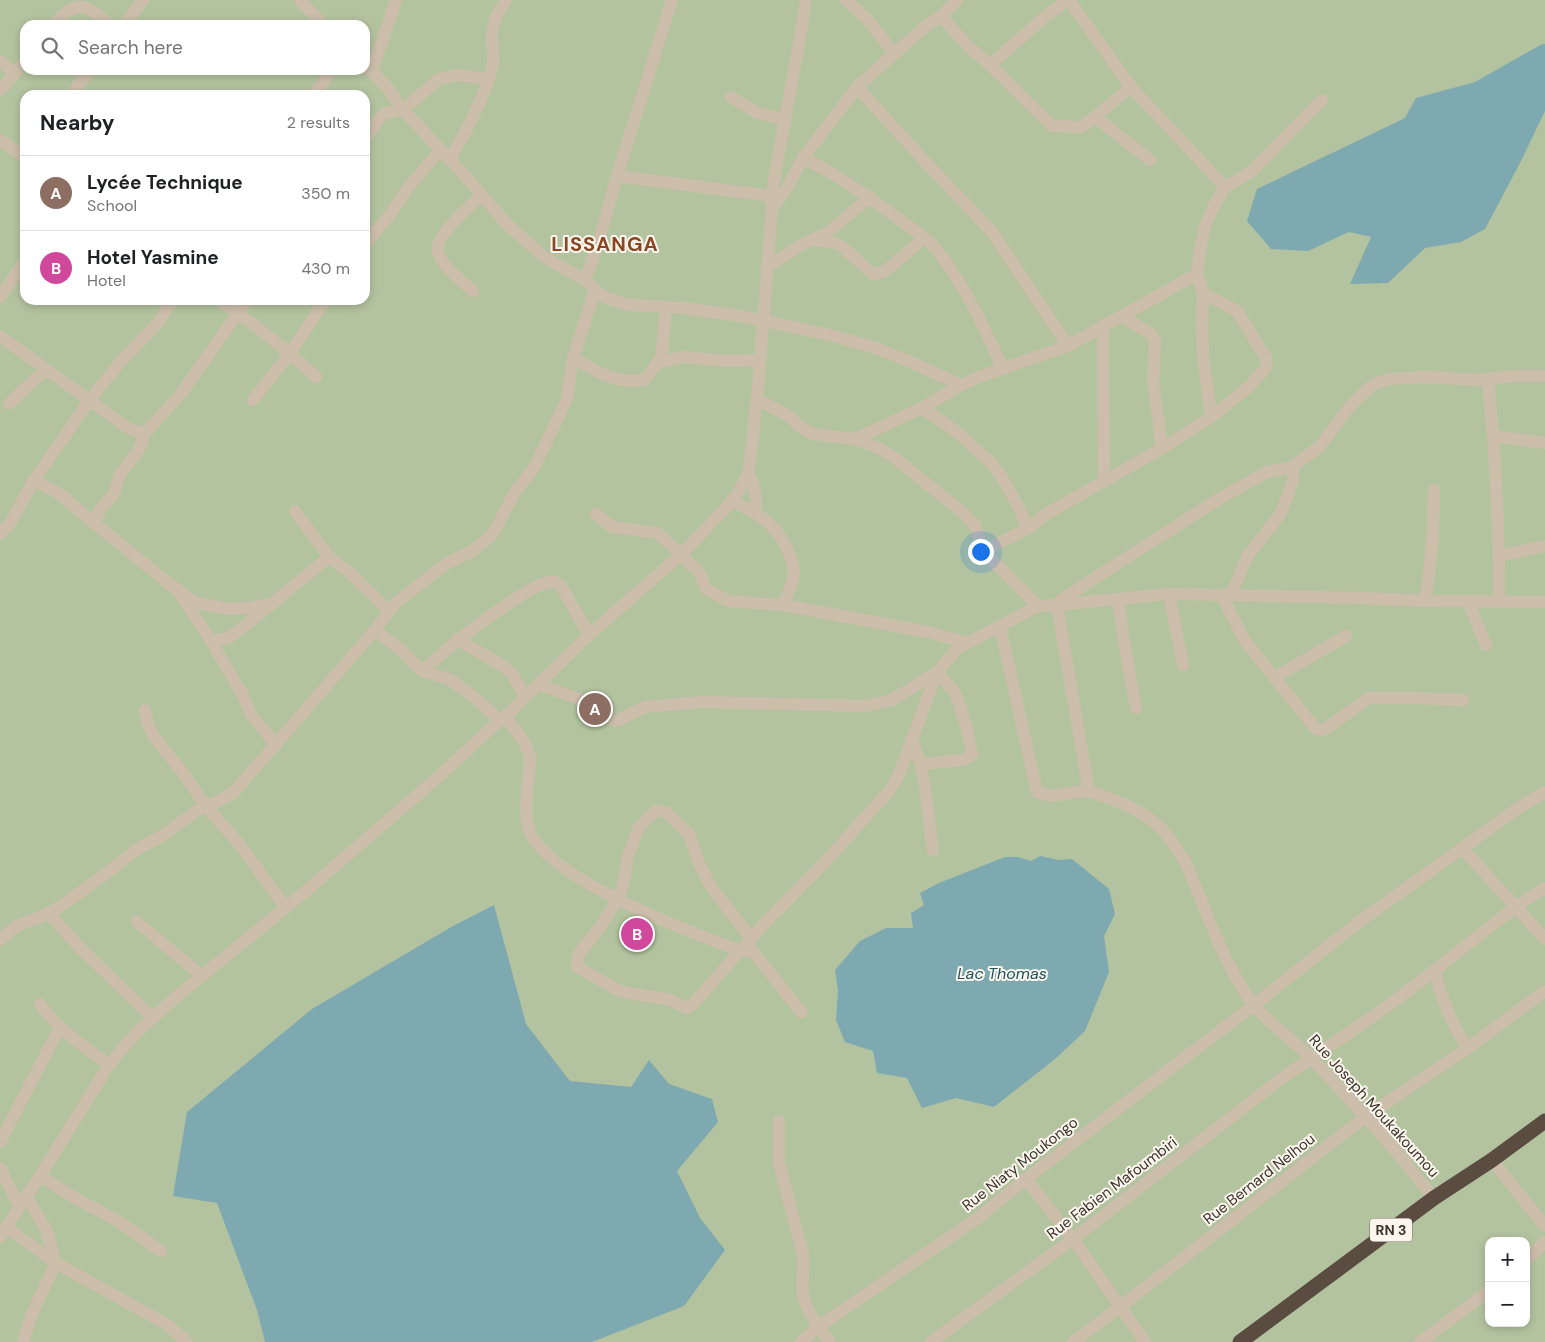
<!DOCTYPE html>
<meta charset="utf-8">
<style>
body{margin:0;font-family:"DM Sans",sans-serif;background:#f2f2f2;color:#202124}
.controls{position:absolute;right:15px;bottom:15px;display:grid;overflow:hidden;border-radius:10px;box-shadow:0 2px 8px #0003}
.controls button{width:45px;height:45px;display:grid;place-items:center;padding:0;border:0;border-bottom:1px solid #e0e0e0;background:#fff;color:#202124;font:25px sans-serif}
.you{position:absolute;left:980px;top:551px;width:18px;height:18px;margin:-12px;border:4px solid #fff;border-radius:50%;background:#1a73e8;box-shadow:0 0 0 8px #1a73e833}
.badge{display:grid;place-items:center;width:32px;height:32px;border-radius:50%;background:#1f515c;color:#fff;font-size:16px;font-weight:700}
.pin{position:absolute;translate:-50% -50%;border:2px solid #fff;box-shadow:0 1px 5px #0006}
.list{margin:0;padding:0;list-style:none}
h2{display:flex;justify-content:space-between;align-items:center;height:65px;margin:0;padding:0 20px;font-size:21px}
h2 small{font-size:16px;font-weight:400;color:#757577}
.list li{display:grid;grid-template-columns:32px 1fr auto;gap:15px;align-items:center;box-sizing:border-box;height:75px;padding:0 20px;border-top:1px solid #e0e0e0}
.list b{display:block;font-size:19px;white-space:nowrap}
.list p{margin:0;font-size:16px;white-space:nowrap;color:#757577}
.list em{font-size:16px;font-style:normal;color:#757577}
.icon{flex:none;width:28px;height:28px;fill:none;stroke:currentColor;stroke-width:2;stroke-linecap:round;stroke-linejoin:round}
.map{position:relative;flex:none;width:1545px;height:1342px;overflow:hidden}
.search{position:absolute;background:#fff;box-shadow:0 2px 8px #0003;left:20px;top:20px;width:350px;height:55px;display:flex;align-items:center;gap:12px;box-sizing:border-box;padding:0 18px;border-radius:15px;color:#757577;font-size:19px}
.panel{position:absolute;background:#fff;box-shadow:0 2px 8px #0003;left:20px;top:90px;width:350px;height:215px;border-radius:15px}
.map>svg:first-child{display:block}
.green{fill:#b3c39f;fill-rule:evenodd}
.water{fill:#7ea9b1}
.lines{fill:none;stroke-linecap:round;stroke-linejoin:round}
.minor{stroke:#ccbeab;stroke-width:12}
.highway{stroke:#5b4c41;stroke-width:15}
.labels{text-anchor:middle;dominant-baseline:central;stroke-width:4;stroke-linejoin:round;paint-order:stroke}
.shield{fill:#faf6ed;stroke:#746c64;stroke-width:1}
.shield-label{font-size:14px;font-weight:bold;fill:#3a312a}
.street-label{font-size:15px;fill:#3a312a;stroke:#faf6ed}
.water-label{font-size:16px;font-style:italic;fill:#1f515c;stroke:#faf6ed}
.district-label{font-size:20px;font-weight:bold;letter-spacing:1px;fill:#894723;stroke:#faf6ed}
</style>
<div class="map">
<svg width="1545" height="1342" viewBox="0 0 1545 1342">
<rect width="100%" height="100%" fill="#f3ece0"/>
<path class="green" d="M0 0H1545V1342H0ZM25 25H365V70H25ZM25 95H365V300H25ZM1489 1241H1526V1323H1489Z"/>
<g class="water">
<path d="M1542 44H1545V111L1521 161 1485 229 1461 242 1425 248 1388 283 1350 284 1371 237 1349 232 1308 251 1271 249 1247 221 1257 189 1405 118 1416 98 1475 82Z"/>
<path d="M1040 856 1059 860 1072 859 1109 889 1115 914 1104 936 1109 972 1085 1031 1055 1059 994 1107 956 1098 922 1108 907 1078 877 1073 873 1051 845 1042 836 1020 838 991 835 970 860 941 886 928H913L911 913 924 905 920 893 939 883 1005 857H1018L1031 861Z"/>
<path d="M494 905 526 1024 570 1081 631 1087 649 1060 669 1084 712 1099 718 1122 677 1171 700 1218 725 1250 684 1306 592 1342H265L257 1310 217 1203 173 1196 187 1112 312 1009 453 926Z"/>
</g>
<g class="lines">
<g class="minor">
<path d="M300 0 323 25"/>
<path d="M846 0 867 19 894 53"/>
<path d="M1069 0 1131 87 1225 187"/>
<path d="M941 16 967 45 990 65 1052 126 1081 127 1095 117 1131 87"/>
<path d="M53 25C78 0 83 2 110 25"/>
<path d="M124 25 143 0"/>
<path d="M0 61 14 73"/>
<path d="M365 65 388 88 403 110 459 169 507 224 544 257 585 280 595 290 606 298 630 305 683 308 741 316 830 335 876 348 906 360 961 385"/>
<path d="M990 65 1047 15 1068 0"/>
<path d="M372 71 396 0"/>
<path d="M857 87 918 154 992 232 1068 346"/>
<path d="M0 90 25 62"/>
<path d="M71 95 90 70"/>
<path d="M314 95 332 70"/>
<path d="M731 97 757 113 785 119"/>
<path d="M1095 117 1150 160"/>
<path d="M365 139 378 120 385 113 403 110 439 79 457 75 489 79"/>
<path d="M0 140 25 157"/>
<path d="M803 158C838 175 869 197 900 220 912 229 926 237 936 249 965 285 984 327 1003 369"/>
<path d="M450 160C466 130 482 102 492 69 495 59 492 50 492 39 491 24 498 12 506 0"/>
<path d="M617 176 771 196"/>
<path d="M772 209 787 188 803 158 857 87 927 25 941 16 957 0"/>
<path d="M814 240 835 243 840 245 873 274 884 272 924 238"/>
<path d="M365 244 389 216 408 188 440 150"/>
<path d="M767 267 801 245 827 233 870 197"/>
<path d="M585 280 599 241 617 176 672 0"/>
<path d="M473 291C464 284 441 264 438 253 433 236 470 207 481 195"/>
<path d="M1203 293 1237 311 1266 358V367L1250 386 1211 417"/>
<path d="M0 297 25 261"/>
<path d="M219 300C253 323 286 349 316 377"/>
<path d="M1121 316 1151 334 1155 340 1153 384 1159 423 1161 449"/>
<path d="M1103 325 1104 481"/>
<path d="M0 336 128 428 144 434"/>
<path d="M573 358C598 372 614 384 644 380L658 362 684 357 727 361 760 360"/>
<path d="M661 361 666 308"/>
<path d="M1488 380C1495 453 1500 527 1499 601"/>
<path d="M757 399 792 418 797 425 813 434 855 439 876 447 891 455 961 511 975 525 983 551 1038 606 1057 605 1169 594 1363 598 1426 601 1545 602"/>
<path d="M253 400 290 353 325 300"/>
<path d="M9 404 18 395 45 370"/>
<path d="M922 408 957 432 991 463 1001 476 1020 509 1027 529"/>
<path d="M1494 436 1545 443"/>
<path d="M855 439 922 408 961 385 981 376 1068 346 1197 274"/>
<path d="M748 473C755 487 758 496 755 512"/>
<path d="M34 480 63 496 77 509 172 586 196 603 230 609 246 608 272 604"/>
<path d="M732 501C761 515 778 524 790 556 791 561 794 566 794 571 794 582 787 595 783 605"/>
<path d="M295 511 329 557 349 572 389 611"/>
<path d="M596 514 612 527 658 533 700 573 706 589 728 601 783 605 928 632 968 643"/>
<path d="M94 523 101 508 114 494 119 476 136 454 141 445 144 434 180 395 247 300"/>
<path d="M0 534 11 522 34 480 67 433 90 399 123 359 158 323 172 300"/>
<path d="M983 551 1027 529 1046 514 1161 449 1211 417 1203 354 1202 324 1203 293 1197 274 1200 250 1205 226 1214 206 1225 187 1251 172 1322 100"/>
<path d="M1499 556 1545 546"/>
<path d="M180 594 211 641 241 692 252 716 276 745"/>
<path d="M1169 594 1183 665"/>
<path d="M1221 594 1245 641 1316 729 1321 730 1325 729 1369 698H1416L1463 700"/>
<path d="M1229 595 1235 585 1247 557 1281 513 1293 481V468H1290"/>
<path d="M1118 599 1122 630 1136 708"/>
<path d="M1426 601 1433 535 1434 490"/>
<path d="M1468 602 1486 645"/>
<path d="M1000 626 1037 792C1056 801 1071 789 1090 792 1096 793 1102 796 1108 798 1146 811 1165 826 1185 862 1206 907 1223 967 1255 1006 1271 1026 1295 1041 1313 1060 1356 1104 1396 1150 1434 1198"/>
<path d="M375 630 389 611 396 603 447 563 472 551 491 536 496 528 515 492 534 468 567 399 573 358 595 290"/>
<path d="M457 639 506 668 512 674 525 696"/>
<path d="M211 641 228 638 237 632 329 557"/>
<path d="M422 671C453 643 482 620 517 598 527 592 539 583 551 582 555 581 558 583 561 586L589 635"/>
<path d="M1274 678 1346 636"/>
<path d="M538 684 581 700 598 712 616 721 645 707 702 702 865 706 892 700 937 672"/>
<path d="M145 710 148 725 154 737 184 774 205 805 240 845 286 908"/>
<path d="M505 717C515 730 527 741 530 758 529 777 523 812 529 830 547 879 692 933 741 951L752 950 801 1012"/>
<path d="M921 764 963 760 972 755 967 728 956 695 953 690 937 672 958 648 1038 606"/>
<path d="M1089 792 1057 605 1062 599 1222 497 1267 472 1290 468 1311 453 1321 445 1350 406 1371 386 1379 382 1390 379 1427 377 1480 380 1514 376H1545"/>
<path d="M1462 848 1545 939"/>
<path d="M933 850C928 822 928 794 921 767 919 758 915 749 912 740L937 672"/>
<path d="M49 913 80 948 152 1017"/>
<path d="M137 922 202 976"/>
<path d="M751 938 715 892 708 881 699 863 689 834 666 812 657 810 640 826 636 834 627 859 623 886 618 899 600 927 578 955 577 967 618 990 628 993 667 999 687 1008 693 1004 762 926 827 860 890 790 899 774 912 740"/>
<path d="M0 940 15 927 49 913 61 906 104 875 136 850 162 836 198 810 205 805 217 802 234 792 375 630 400 649 422 671 449 679 470 694 500 720"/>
<path d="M1435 971C1440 995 1453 1028 1468 1048"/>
<path d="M40 1004C57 1029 85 1047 109 1065"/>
<path d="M779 1121V1162L803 1255C805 1269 801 1281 803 1294 805 1310 821 1330 830 1342"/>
<path d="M0 1142 60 1027"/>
<path d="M1492 1160 1545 1226"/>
<path d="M0 1168 19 1206"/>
<path d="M40 1176 75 1198 118 1221 161 1251"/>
<path d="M1026 1179 1073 1239 1145 1342"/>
<path d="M6 1227 56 1263 168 1325 187 1342"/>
<path d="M0 1237 40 1176 109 1065 135 1034 176 997 306 891 437 778 500 720 505 717 589 635 686 550 732 501 740 489 748 473 751 454 759 376 772 209 771 196 799 43 806 0"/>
<path d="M1526 1260 1545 1242"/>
<path d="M23 1342 31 1316 56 1263 46 1229 26 1196"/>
<path d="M801 1342 818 1327 978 1218 1026 1179 1254 1005 1359 922 1517 809 1545 792"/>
<path d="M931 1342 1073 1239 1282 1078C1334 1043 1386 1009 1435 970 1472 942 1505 912 1545 888"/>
<path d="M1073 1342 1120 1307 1365 1117 1468 1048 1545 991"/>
<path d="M1420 1342 1489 1291"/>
</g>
<path class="highway" d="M1240 1342 1434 1198 1492 1160 1545 1121"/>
</g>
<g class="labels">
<rect class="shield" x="1370" y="1218.5" width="42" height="23" rx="4"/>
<g class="shield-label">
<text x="1391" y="1230">RN 3</text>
</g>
<g class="street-label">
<text transform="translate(1374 1106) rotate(48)">Rue Joseph Moukakoumou</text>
<text transform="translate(1020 1164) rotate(-38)">Rue Niaty Moukongo</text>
<text transform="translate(1259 1179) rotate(-38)">Rue Bernard Nelhou</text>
<text transform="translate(1112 1188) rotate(-37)">Rue Fabien Mafoumbiri</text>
</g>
<g class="water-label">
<text x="1002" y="973">Lac Thomas</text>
</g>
<g class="district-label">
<text x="605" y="244">LISSANGA</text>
</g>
</g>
</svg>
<div class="controls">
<button>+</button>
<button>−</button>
</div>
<div class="you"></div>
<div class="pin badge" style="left:595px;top:709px;background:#8d6e63">A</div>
<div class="pin badge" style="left:637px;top:934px;background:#d1479c">B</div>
<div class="search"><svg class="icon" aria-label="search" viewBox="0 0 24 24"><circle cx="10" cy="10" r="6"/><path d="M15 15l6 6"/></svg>Search here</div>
<section class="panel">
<h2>Nearby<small>2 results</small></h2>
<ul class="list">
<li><span class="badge" style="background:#8d6e63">A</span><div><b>Lycée Technique</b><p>School</p></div><em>350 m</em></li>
<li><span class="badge" style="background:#d1479c">B</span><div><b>Hotel Yasmine</b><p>Hotel</p></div><em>430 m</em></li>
</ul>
</section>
</div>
